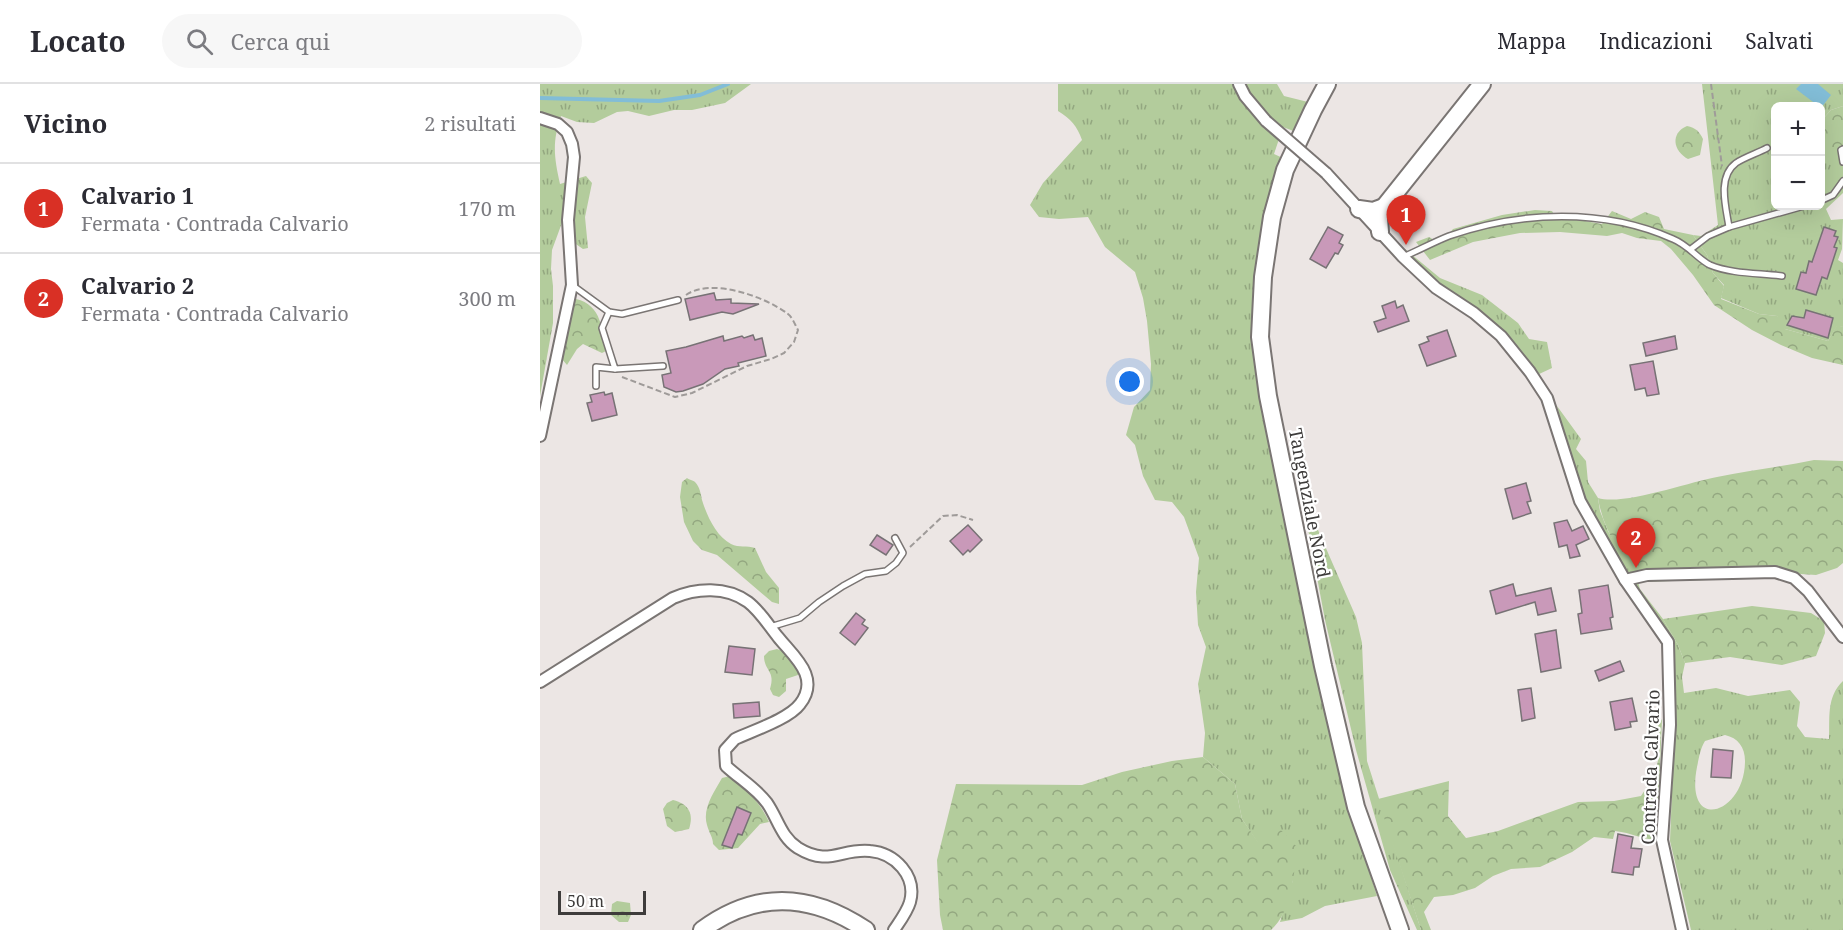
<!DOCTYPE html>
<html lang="it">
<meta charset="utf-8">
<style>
body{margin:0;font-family:"Noto Serif",serif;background:#f7f7f7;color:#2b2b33}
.controls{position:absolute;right:18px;top:18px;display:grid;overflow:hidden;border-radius:9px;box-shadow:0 6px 24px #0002}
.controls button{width:54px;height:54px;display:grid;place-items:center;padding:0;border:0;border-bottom:2px solid #e1e1e2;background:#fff;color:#2b2b33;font:30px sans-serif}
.scale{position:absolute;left:18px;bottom:15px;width:88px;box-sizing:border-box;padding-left:6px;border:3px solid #3e3c3b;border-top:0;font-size:16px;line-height:21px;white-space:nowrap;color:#3e3c3b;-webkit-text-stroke:4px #fff;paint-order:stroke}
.you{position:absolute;left:590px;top:298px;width:21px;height:21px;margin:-15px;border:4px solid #fff;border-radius:50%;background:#1a73e8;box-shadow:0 0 0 9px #1a73e833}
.badge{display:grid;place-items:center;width:39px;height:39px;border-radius:50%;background:#d93025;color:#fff;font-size:20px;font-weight:700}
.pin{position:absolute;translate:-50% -50px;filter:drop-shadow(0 2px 3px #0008)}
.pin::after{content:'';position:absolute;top:32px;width:21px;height:18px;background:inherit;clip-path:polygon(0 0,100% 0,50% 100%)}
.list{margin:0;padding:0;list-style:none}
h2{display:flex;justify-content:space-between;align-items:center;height:78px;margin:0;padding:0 24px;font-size:26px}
h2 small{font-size:20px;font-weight:400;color:#7c7c81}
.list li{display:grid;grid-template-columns:39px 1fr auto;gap:18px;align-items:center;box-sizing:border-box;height:90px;padding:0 24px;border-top:2px solid #e1e1e2}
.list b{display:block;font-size:22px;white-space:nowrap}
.list p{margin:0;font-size:20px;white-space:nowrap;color:#7c7c81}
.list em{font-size:20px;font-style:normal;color:#7c7c81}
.icon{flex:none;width:33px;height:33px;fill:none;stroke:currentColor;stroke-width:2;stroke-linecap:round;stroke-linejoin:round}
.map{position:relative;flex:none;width:1303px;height:846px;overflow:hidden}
header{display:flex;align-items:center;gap:36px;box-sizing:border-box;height:84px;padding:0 30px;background:#fff;border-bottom:2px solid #e1e1e2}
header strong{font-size:28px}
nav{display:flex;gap:33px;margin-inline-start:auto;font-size:21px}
.search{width:420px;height:54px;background:#f7f7f7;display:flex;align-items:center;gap:15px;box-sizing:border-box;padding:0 21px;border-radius:33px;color:#7c7c81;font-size:22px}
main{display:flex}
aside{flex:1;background:#fff}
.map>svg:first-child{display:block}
.grass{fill:url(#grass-tufts);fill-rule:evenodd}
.forest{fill:url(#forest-crowns)}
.water{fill:#82bdd7}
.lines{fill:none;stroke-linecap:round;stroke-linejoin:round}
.stream{stroke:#82bdd7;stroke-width:4}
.building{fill:#c999b9;stroke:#777275;stroke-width:1.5}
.lane-casing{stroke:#7a7573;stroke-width:8}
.street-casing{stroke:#7a7573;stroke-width:14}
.primary-casing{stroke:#7a7573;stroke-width:20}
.path{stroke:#9f9b99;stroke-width:2;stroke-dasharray:6 3;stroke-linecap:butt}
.lane{stroke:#fff;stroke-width:5}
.street{stroke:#fff;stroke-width:10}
.primary{stroke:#fff;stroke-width:16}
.street-bridge-casing{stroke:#7a7573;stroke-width:14;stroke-linecap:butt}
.street-bridge{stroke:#fff;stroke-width:10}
.labels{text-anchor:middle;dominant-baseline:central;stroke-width:4.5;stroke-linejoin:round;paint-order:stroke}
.street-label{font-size:18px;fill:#3e3c3b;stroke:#fff}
</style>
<header>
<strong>Locato</strong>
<div class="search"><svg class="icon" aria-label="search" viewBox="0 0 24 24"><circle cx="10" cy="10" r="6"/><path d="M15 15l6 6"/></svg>Cerca qui</div>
<nav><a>Mappa</a><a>Indicazioni</a><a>Salvati</a></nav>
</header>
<main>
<aside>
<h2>Vicino<small>2 risultati</small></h2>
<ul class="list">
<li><span class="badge">1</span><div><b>Calvario 1</b><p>Fermata · Contrada Calvario</p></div><em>170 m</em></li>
<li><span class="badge">2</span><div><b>Calvario 2</b><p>Fermata · Contrada Calvario</p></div><em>300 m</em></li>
</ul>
</aside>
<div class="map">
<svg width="1303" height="846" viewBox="0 0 1303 846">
<defs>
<pattern id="grass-tufts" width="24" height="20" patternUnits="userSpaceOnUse" patternTransform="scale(1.5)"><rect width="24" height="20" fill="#b3cc9c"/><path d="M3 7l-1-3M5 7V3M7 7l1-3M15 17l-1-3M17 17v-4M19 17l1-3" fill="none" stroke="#93a780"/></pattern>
<pattern id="forest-crowns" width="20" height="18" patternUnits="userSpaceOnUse" patternTransform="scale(1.5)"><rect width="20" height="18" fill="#b3cc9c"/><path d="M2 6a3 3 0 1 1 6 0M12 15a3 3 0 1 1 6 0" fill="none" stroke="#93a780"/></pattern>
</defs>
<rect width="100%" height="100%" fill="#ece6e4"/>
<g class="grass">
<path d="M0 0H211L185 19 152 26H134L109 32 88 27 77 28 54 39 37 38 21 32C12 58 14 73 20 100L46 92 52 99 45 133 48 164 43 165 30 156 23 136 12 166 11 185 13 202V239L0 312Z"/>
<path d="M518 0H737L744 12 768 18 756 48 743 43 734 70 745 75 719 181 711 237 730 353 809 723 837 812 785 822 762 834 740 838 753 796 718 759 702 735 695 700 663 673 665 649 658 600 666 563 658 541 656 508 659 474 644 433 632 418 615 416 603 392 595 361 586 351 594 323 610 306 611 280 607 237 603 214 595 188 565 163 548 133 519 135 499 133 490 121 503 99 542 56C537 42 531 35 518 27Z"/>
<path d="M1162 0H1303V22L1291 26 1281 37 1280 22H1236V122H1280L1281 61 1283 68 1303 74V109L1286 125 1291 136 1303 135 1302 165 1298 176 1303 179V243L1297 242 1288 257 1245 245 1237 232 1219 230 1181 214 1184 201 1173 189 1167 171 1153 151 1161 152 1178 141Z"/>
<path d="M865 165 900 194 942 211 978 239 989 255 1007 258 1012 284 997 291 862 168Z"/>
<path d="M1017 322 1041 355 1036 365 1046 377 1048 398 1058 414 1060 427 1068 447 1098 498 1100 505 1123 535 1138 561 1145 579 1142 593 1144 609 1176 604 1208 612 1250 606 1260 618 1257 642 1265 653 1289 655C1290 635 1286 613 1303 597V846H1151L1130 757 1135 631 1134 575 1098 509 1057 441 1037 397ZM1185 651C1198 654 1205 663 1205 677 1205 730 1144 750 1157 683 1159 674 1160 665 1165 657Z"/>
<path d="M761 407 816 533 822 559 827 677 881 846H877L850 786 816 666 785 536Z"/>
</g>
<g class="forest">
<path d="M1303 22V74H1294L1283 68 1281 61V37L1291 26Z"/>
<path d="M1147 42C1156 44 1159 47 1163 55L1160 71 1148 75C1133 67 1130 49 1147 42Z"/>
<path d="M995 126 1012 127 1017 135 1039 136 1062 140 1072 127 1091 135 1105 128 1119 133 1124 145 1153 151 1167 171 1173 189 1184 202 1181 215 1219 230 1237 232 1244 236 1245 245 1288 257 1297 241 1303 243V281L1272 274 1241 261 1212 246 1174 221 1153 191 1131 165 1121 157 1097 154 1082 149 1067 152 1020 148 980 149 933 158 890 176 876 158 889 153 901 160 913 145 962 131Z"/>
<path d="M36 215C62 221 62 246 66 267L62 269 43 260 37 265 27 281 21 274 31 222Z"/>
<path d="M1274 376 1303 377V479L1297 484 1276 491 1261 490 1234 494 1098 498C1082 472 1063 446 1058 414 1083 422 1149 398 1177 393 1209 386 1242 383 1274 376Z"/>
<path d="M147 394C148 395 154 397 155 398 160 403 161 411 162 416 167 432 176 452 191 460 199 464 207 461 215 464L226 488 239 504V520L232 518 177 471 162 466 153 457 144 438 140 413 142 398Z"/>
<path d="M1212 522 1271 529 1284 537 1285 549 1276 572 1242 581 1190 573 1145 579 1138 561 1123 535Z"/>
<path d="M237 565 245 568 259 582 258 591 246 595V607L239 613 233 611 230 605C236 587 224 587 224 572L229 567Z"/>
<path d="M1122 635 1117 756C1101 755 1092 749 1075 747L1073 755 1054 753 1032 768 1000 783 971 785 953 792 935 804 913 811 894 813 884 828 891 846H881L838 715 909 697 908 732 926 754 958 747 1038 718 1074 717 1101 712C1117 688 1123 672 1118 642Z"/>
<path d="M663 673 695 700 702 735 718 758 738 743 757 763C754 791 752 827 731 846H403L400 831 397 776 416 700 542 701 582 688 632 677Z"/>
<path d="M190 692C207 706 220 718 229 738L220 740 198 764 179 766 173 760C173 753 169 749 167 741 162 725 174 708 182 694Z"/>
<path d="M133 716C149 720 154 730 149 745L135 748 127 742 123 725 127 719Z"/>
<path d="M77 817 90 819 91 831 88 838H79L71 831 72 820Z"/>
</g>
<path class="water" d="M1261 0H1278L1291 11 1281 24 1256 5Z"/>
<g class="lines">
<path class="stream" d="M0 14 119 17 160 11 188 0"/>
</g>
<g class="building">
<path d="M788 143 803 151 799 159 803 161 798 170 795 169 786 184 770 175Z"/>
<path d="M1284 143 1296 147 1294 152 1298 153 1294 163 1297 164 1287 195 1282 193 1276 211 1256 205 1261 188 1266 189 1269 177 1272 178Z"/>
<path d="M174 209 176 216 191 215V219L219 220 193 230 182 228 150 236 145 215Z"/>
<path d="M855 217 857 224 863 221 869 237 838 248 834 238 846 234 842 222Z"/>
<path d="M1266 226 1293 234 1288 254 1247 241 1252 232 1264 234Z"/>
<path d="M907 246 916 272 887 282 879 261 889 257 887 253Z"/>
<path d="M213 251 215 256 222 254 226 272 198 279 199 282 185 285 163 300 143 307 136 308 124 303 122 291 131 289 126 267 146 263 183 252 184 257 202 252 204 254Z"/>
<path d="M1135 252 1137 265 1106 272 1103 259Z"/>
<path d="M1113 277 1119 310 1107 312 1105 304 1095 306 1090 281Z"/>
<path d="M64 308 65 311 72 309 77 331 52 337 47 319 52 318 50 311Z"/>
<path d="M986 399 991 417 987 418 991 429 973 435 965 405Z"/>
<path d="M1027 436 1032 447 1043 442 1049 455 1036 461 1040 472 1030 474 1027 461 1019 463 1014 439Z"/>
<path d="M428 441 442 456 430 468 428 466 423 471 410 457Z"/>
<path d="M337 451 353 461 346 471 330 461Z"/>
<path d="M973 500 976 512 1011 504 1016 527 998 531 995 518 956 530 950 507Z"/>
<path d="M1068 501 1073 533 1070 534 1072 545 1041 550 1038 530 1042 529 1039 506Z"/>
<path d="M316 529 325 536 322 540 328 544 315 561 300 549Z"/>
<path d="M1016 546 1021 584 1001 588 995 550Z"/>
<path d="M189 562 215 565 212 591 185 588Z"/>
<path d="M1080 577 1084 587 1059 597 1055 587Z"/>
<path d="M991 604 995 634 982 637 978 606Z"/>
<path d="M1092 614 1097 637 1090 638 1091 643 1075 646 1070 618Z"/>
<path d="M219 618 220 632 194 634 193 620Z"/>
<path d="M1173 665 1193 667 1191 694 1171 693Z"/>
<path d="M197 723 211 729 202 751 198 750 192 764 182 761Z"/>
<path d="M1078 750 1093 753 1091 764 1102 765 1099 783H1094L1093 791 1072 788Z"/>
</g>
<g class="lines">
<g class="lane-casing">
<g id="lane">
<path d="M1227 64C1218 69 1205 73 1196 79 1177 93 1186 123 1189 143L1264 122"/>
<path d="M1303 65 1301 66 1303 78"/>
<path d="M1280 117 1293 111 1303 97"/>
<path d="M1151 165 1168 152 1189 143"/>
<path d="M863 173C879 166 894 158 909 152 980 127 1064 124 1133 155 1148 161 1158 175 1170 181 1192 190 1219 189 1242 192"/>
<path d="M32 201 69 228 82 230 138 216"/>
<path d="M69 228 62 244 75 285 123 282"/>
<path d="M56 302V283L75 285"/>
<path d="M230 543 260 534 279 518 303 502 325 490 346 487 356 479 363 469 355 454"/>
</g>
</g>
<g class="street-casing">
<g id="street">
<path d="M699 0 705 12 726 37"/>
<path d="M0 34 18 40 27 48 32 60 34 73 28 136 32 201 0 352"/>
<path d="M786 89 863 173 896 204 934 229 961 252 990 288 1007 314 1040 417 1085 496 1128 558 1130 641 1122 756 1142 846"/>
<path d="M1085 496 1107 491 1235 488 1254 494 1268 507 1303 553"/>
<path d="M0 598 133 514C156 504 186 502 208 518 220 527 229 542 238 553 253 572 281 593 260 620 249 635 212 647 195 655L185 666 186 682C200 695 216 704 227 719 238 735 241 753 258 764 289 783 301 764 330 767 355 769 377 792 370 818 367 828 360 837 354 846"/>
</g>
</g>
<g class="primary-casing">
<g id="primary">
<path d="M787 0 773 26 745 86 732 133 723 193 720 253 728 312 783 582 816 723 860 846"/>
<path d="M819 125 833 127 844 123"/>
<path d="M840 148 839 134 844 123 942 0"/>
<path d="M162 846C216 806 271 809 326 846"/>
</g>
</g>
<g class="path">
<path d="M1171 0 1182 82"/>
<path d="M82 293 135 313 152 309 207 282 231 275 244 269 254 258 258 246C255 241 253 234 248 230 226 213 171 193 146 211"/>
<path d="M370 463 403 432 417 431 433 436"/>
</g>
<use href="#lane" class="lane"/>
<use href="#street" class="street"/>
<use href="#primary" class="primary"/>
<g class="street-bridge-casing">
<path id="street-bridge" d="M726 37 786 89"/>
</g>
<use href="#street-bridge" class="street-bridge"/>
</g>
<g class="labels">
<g class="street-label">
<text transform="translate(770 419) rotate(79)">Tangenziale Nord</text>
<text transform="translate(1110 683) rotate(-88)">Contrada Calvario</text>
</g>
</g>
</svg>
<div class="controls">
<button>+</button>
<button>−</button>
</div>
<div class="scale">50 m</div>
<div class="you"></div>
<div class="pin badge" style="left:866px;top:161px">1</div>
<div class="pin badge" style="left:1096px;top:484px">2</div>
</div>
</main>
